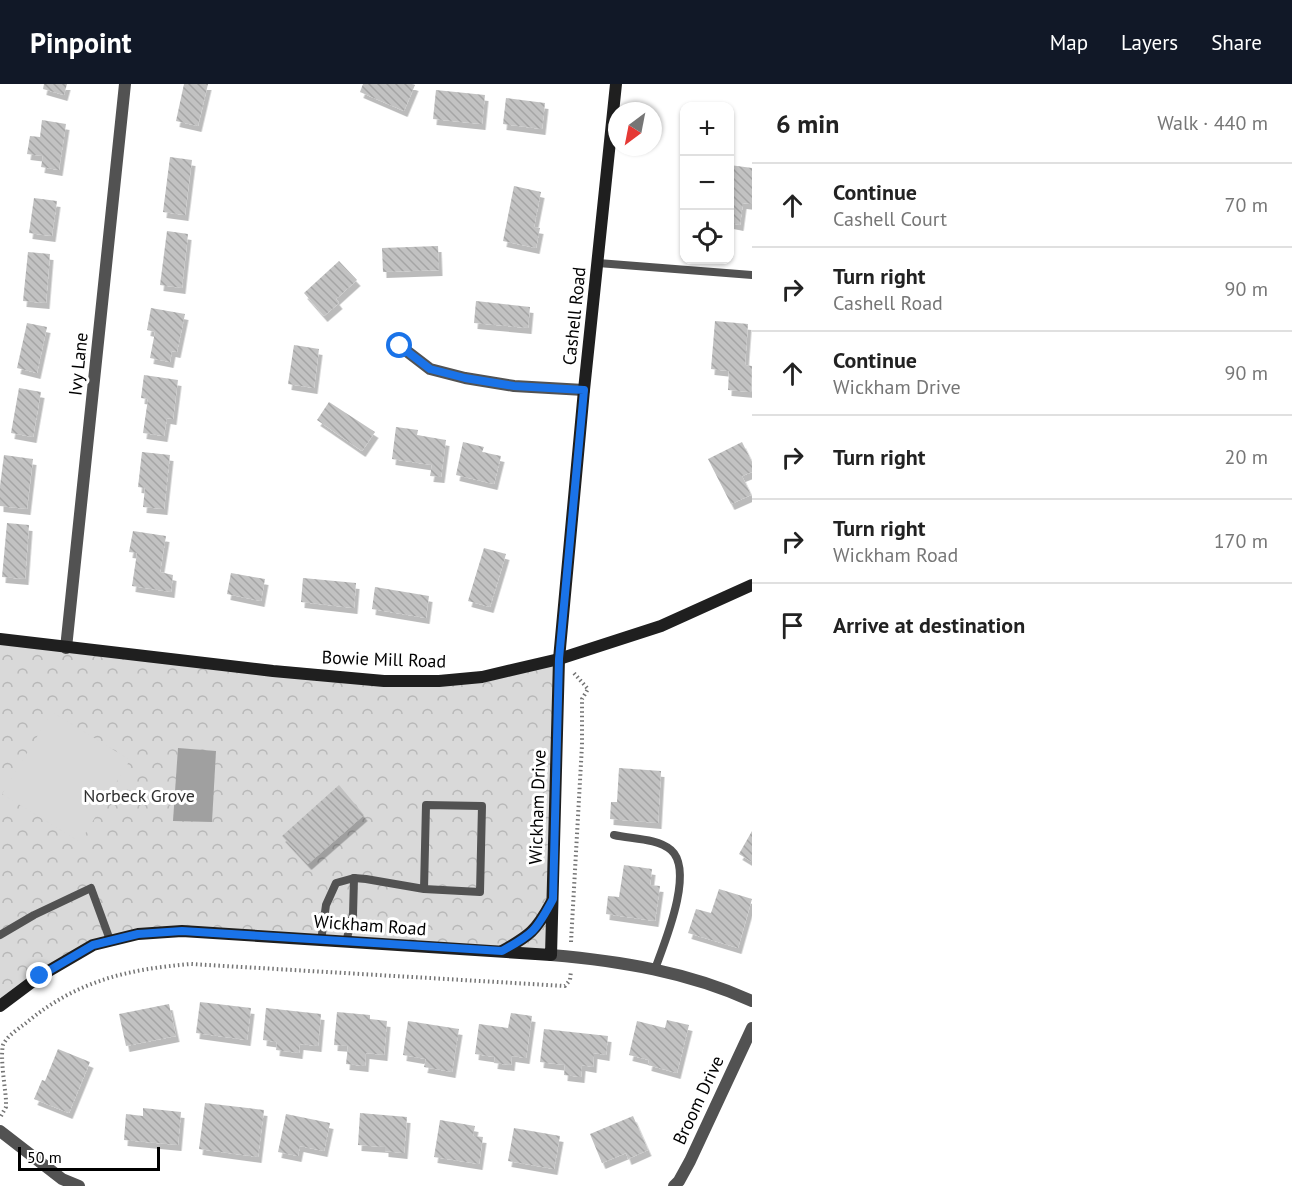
<!DOCTYPE html>
<meta charset="utf-8">
<style>
body{margin:0;font-family:"PT Sans",sans-serif;background:#f2f2f2;color:#222}
.controls{position:absolute;right:18px;top:18px;display:grid;overflow:hidden;border-radius:12px;box-shadow:0 2px 4px #0004}
.controls button{width:54px;height:54px;display:grid;place-items:center;padding:0;border:0;border-bottom:2px solid #e0e0e0;background:#fff;color:#222;font:30px sans-serif}
.compass{position:absolute;left:608px;top:18px;width:54px;height:54px;border-radius:50%;background:#fff;box-shadow:0 2px 4px #0004;rotate:212deg}
.scale{position:absolute;left:18px;bottom:15px;width:142px;box-sizing:border-box;padding-left:6px;border:3px solid #000;border-top:0;font-size:16px;line-height:21px;white-space:nowrap;color:#000;-webkit-text-stroke:4px #fff;paint-order:stroke}
.stop{position:absolute;width:18px;height:18px;margin:-14px;border:4px solid #1a73e8;border-radius:50%;background:#fff}
.stop.end{background:#1a73e8;border-color:#fff;box-shadow:0 2px 6px #0008}
.list{margin:0;padding:0;list-style:none}
h2{display:flex;justify-content:space-between;align-items:center;height:78px;margin:0;padding:0 24px;font-size:26px}
h2 small{font-size:20px;font-weight:400;color:#767676}
.list li{display:grid;grid-template-columns:39px 1fr auto;gap:18px;align-items:center;box-sizing:border-box;height:84px;padding:0 24px;border-top:2px solid #e0e0e0}
.list b{display:block;font-size:22px;white-space:nowrap}
.list p{margin:0;font-size:20px;white-space:nowrap;color:#767676}
.list em{font-size:20px;font-style:normal;color:#767676}
.icon{flex:none;width:33px;height:33px;fill:none;stroke:currentColor;stroke-width:2;stroke-linecap:round;stroke-linejoin:round}
.map{position:relative;flex:none;width:752px;height:1102px;overflow:hidden}
header{display:flex;align-items:center;gap:36px;box-sizing:border-box;height:84px;padding:0 30px;background:#111827;color:#fff}
header strong{font-size:28px}
nav{display:flex;gap:33px;margin-inline-start:auto;font-size:21px}
main{display:flex}
aside{flex:1;background:#fff}
.map>svg:first-child{display:block}
.forest{fill:url(#forest-crowns)}
.pitch{fill:#d9d9d9}
.water{fill:#a0a0a0}
.building{fill:url(#building-back-hatch);filter:url(#shadow)}
.lines{fill:none;stroke-linecap:round;stroke-linejoin:round}
.path{stroke:#747474;stroke-width:4;stroke-dasharray:1.5 3;stroke-linecap:butt}
.lane{stroke:#525252;stroke-width:8}
.street{stroke:#525252;stroke-width:12}
.secondary{stroke:#1f1f1f;stroke-width:12}
.route{stroke:#1a73e8;stroke-width:8}
.labels{text-anchor:middle;dominant-baseline:central;stroke-width:6;stroke-linejoin:round;paint-order:stroke}
.street-label{font-size:18px;fill:#000;stroke:#fff}
.park-label{font-size:18px;fill:#303030;stroke:#fff}
</style>
<header>
<strong>Pinpoint</strong>
<nav><a>Map</a><a>Layers</a><a>Share</a></nav>
</header>
<main>
<div class="map">
<svg width="752" height="1102" viewBox="0 0 752 1102">
<defs>
<pattern id="forest-crowns" width="20" height="18" patternUnits="userSpaceOnUse" patternTransform="scale(1.5)"><rect width="20" height="18" fill="#d9d9d9"/><path d="M2 6a3 3 0 1 1 6 0M12 15a3 3 0 1 1 6 0" fill="none" stroke="#b8b8b8"/></pattern>
<pattern id="building-back-hatch" width="6" height="6" patternUnits="userSpaceOnUse" patternTransform="scale(1.5)"><rect width="6" height="6" fill="#c2c2c2"/><path d="M-1 5l2 2M0 0l6 6M5-1l2 2" fill="none" stroke="#a5a5a5"/></pattern>
<filter id="shadow"><feDropShadow dx="3.5" dy="6" stdDeviation="0" flood-color="#0004"/></filter>
</defs>
<rect width="100%" height="100%" fill="#fff"/>
<path class="forest" d="M0 555 439 597 559 575 551 871 182 847 92 861 0 922Z"/>
<path class="pitch" d="M52 628 130 676 80 758 2 710Z"/>
<path class="water" d="M178 664 216 667 212 738 173 737Z"/>
<g class="building">
<path d="M44 0H67L64 11 43 5Z"/>
<path d="M184 0H208L198 42 176 37Z"/>
<path d="M363 0H412L415 1 404 27 360 8Z"/>
<path d="M436 6 485 11 482 40 433 35Z"/>
<path d="M506 14 545 19 542 45 503 40Z"/>
<path d="M42 36 66 40 59 86 41 83 43 72 27 70 30 52 40 53Z"/>
<path d="M170 73 192 76 185 131 163 128Z"/>
<path d="M730 81 752 84V120L743 119 740 141 730 139Z"/>
<path d="M514 102 541 108 534 143 540 144 536 164 503 157Z"/>
<path d="M34 114 57 117 52 152 29 149Z"/>
<path d="M167 147 188 150 182 204 160 201Z"/>
<path d="M438 162 439 186 383 188 382 164Z"/>
<path d="M28 168 50 170 46 219 23 217Z"/>
<path d="M339 177 357 196 336 215 339 219 324 232 304 209Z"/>
<path d="M476 217 530 223 528 244 474 239Z"/>
<path d="M151 224 185 230 177 268 172 267 170 278 150 274 155 248 147 246Z"/>
<path d="M715 237 748 240 745 281 752 282 751 308 728 306 729 287 711 285Z"/>
<path d="M27 239 47 243 37 289 17 284Z"/>
<path d="M294 261 319 265 314 304 288 300Z"/>
<path d="M144 291 178 296 173 335 167 334 164 352 143 349 148 315 141 314Z"/>
<path d="M19 304 41 308 33 353 11 349Z"/>
<path d="M329 318 375 348 362 367 317 336Z"/>
<path d="M396 343 418 346 417 351 446 356 441 393 430 392 432 381 392 375Z"/>
<path d="M463 358 484 363 482 368 501 372 494 400 456 391Z"/>
<path d="M742 358 752 378V388L742 392 751 411 731 420 708 375Z"/>
<path d="M142 368 170 371 164 425 143 423 145 404 138 403Z"/>
<path d="M4 371 33 375 27 425 0 422V402Z"/>
<path d="M7 439 29 441 25 495 2 493Z"/>
<path d="M133 447 166 452 160 488 173 491 171 508 132 502 137 469 129 468Z"/>
<path d="M484 464 506 470 490 523 468 517Z"/>
<path d="M231 489 265 495 261 517 227 510Z"/>
<path d="M303 494 356 499 354 524 301 518Z"/>
<path d="M375 503 429 512 426 534 372 525Z"/>
<path d="M619 684 661 687 658 739 610 735 611 718H617Z"/>
<path d="M339 701 364 731 308 780 282 752Z"/>
<path d="M752 747V778L739 770Z"/>
<path d="M624 781 652 785 650 801 660 802 655 837 606 830 608 812 619 813Z"/>
<path d="M719 805 752 815 738 864 688 849 696 825 711 829Z"/>
<path d="M200 918 251 924 247 956 196 949Z"/>
<path d="M169 920 176 952 126 962 119 930Z"/>
<path d="M266 924 321 930 318 962 300 960 299 969 276 966 277 958 263 956Z"/>
<path d="M337 928 370 931V935L387 937 384 971 366 969 365 982 346 980 348 962 334 961Z"/>
<path d="M511 929 532 932 526 974 512 972 511 981 494 979 495 973 475 970 479 940 508 944Z"/>
<path d="M667 936 689 941 677 989 648 981 649 976 629 971 637 937 665 944Z"/>
<path d="M408 937 459 945 452 988 424 983 426 975 403 971Z"/>
<path d="M544 945 608 952 606 971 594 969 593 983 582 981 581 993 564 991 565 981 540 978Z"/>
<path d="M58 965 90 978 69 1029 34 1015 42 996 45 997Z"/>
<path d="M205 1019 264 1026 258 1073 199 1065Z"/>
<path d="M143 1024 181 1028 178 1061 124 1056 126 1030 143 1032Z"/>
<path d="M360 1029 407 1033 404 1069 385 1067V1063L358 1061Z"/>
<path d="M286 1030 330 1039 324 1067 300 1062 298 1072 278 1068Z"/>
<path d="M633 1032 648 1066 628 1075 626 1069 602 1079 590 1050Z"/>
<path d="M440 1036 475 1042 473 1052 483 1053 479 1080 434 1073Z"/>
<path d="M514 1044 560 1052 554 1085 508 1077Z"/>
</g>
<g class="lines">
<g class="path">
<path d="M571 858 582 661V615L588 605 573 588"/>
<path d="M1 1032 6 1023V1016C5 1002 0 974 3 961 7 952 18 945 26 939 76 897 128 885 191 880L565 902 570 896 571 887"/>
</g>
<g class="lane">
<path d="M598 179 752 191"/>
<path d="M614 751C631 755 657 754 671 766 695 787 664 860 655 885"/>
<path d="M0 851 34 831 91 804 110 856"/>
<path d="M321 857 326 821 336 799 354 794 366 795 424 805 480 808 482 722 426 721 424 805"/>
<path d="M346 858 353 831 354 794"/>
</g>
<g class="street">
<path d="M400 262 430 285 465 294 514 302 584 306"/>
<path d="M66 564 125 0"/>
<path d="M551 871C621 877 688 888 752 917"/>
<path d="M0 1047 62 1095 79 1102"/>
<path d="M674 1102 679 1097 690 1077 752 944"/>
</g>
<g class="secondary">
<path d="M0 555 273 587 384 597H439L482 593 559 575 661 542 752 501"/>
<path d="M502 867C529 852 536 847 551 819"/>
<path d="M0 922 40 892 93 861 138 850 182 847 551 871 559 575 584 306 616 0"/>
</g>
</g>
<g class="lines">
<path class="route" d="M40 892 93 861 138 850 182 847 502 867C533 850 536 847 553 815L559 575 584 306 514 302 465 294 430 285 400 262"/>
</g>
<g class="labels">
<g class="street-label">
<text transform="translate(574 232) rotate(-84)">Cashell Road</text>
<text transform="translate(78 280) rotate(-84)">Ivy Lane</text>
<text transform="translate(384 575) rotate(2)">Bowie Mill Road</text>
<text transform="translate(537 723) rotate(-88)">Wickham Drive</text>
<text transform="translate(370 841) rotate(4)">Wickham Road</text>
<text transform="translate(698 1016) rotate(-65)">Broom Drive</text>
</g>
<g class="park-label">
<text x="139" y="711">Norbeck Grove</text>
</g>
</g>
</svg>
<div class="controls">
<button>+</button>
<button>−</button>
<button><svg class="icon" aria-label="locate" viewBox="0 0 24 24"><circle cx="12" cy="12" r="6"/><path d="M12 2v4M12 18v4M2 12h4M18 12h4"/></svg></button>
</div>
<svg class="compass" viewBox="-18 -18 36 36"><path d="M0-13l5 13h-10z" fill="#e53935"/><path d="M0 13l5-13h-10z" fill="#767676"/></svg>
<div class="scale">50 m</div>
<div class="stop" style="left:400px;top:262px"></div>
<div class="stop end" style="left:40px;top:892px"></div>
</div>
<aside>
<h2>6 min<small>Walk · 440 m</small></h2>
<ul class="list">
<li><svg class="icon" aria-label="ahead" viewBox="0 0 24 24"><path d="M12 20V5M6 11l6-6 6 6"/></svg><div><b>Continue</b><p>Cashell Court</p></div><em>70 m</em></li>
<li><svg class="icon" aria-label="right" viewBox="0 0 24 24"><path d="M7 20v-9h11M14 6l5 5-5 5"/></svg><div><b>Turn right</b><p>Cashell Road</p></div><em>90 m</em></li>
<li><svg class="icon" aria-label="ahead" viewBox="0 0 24 24"><path d="M12 20V5M6 11l6-6 6 6"/></svg><div><b>Continue</b><p>Wickham Drive</p></div><em>90 m</em></li>
<li><svg class="icon" aria-label="right" viewBox="0 0 24 24"><path d="M7 20v-9h11M14 6l5 5-5 5"/></svg><div><b>Turn right</b></div><em>20 m</em></li>
<li><svg class="icon" aria-label="right" viewBox="0 0 24 24"><path d="M7 20v-9h11M14 6l5 5-5 5"/></svg><div><b>Turn right</b><p>Wickham Road</p></div><em>170 m</em></li>
<li><svg class="icon" aria-label="arrive" viewBox="0 0 24 24"><path d="M6 21V4h12l-3 4 3 4H6"/></svg><div><b>Arrive at destination</b></div></li>
</ul>
</aside>
</main>
